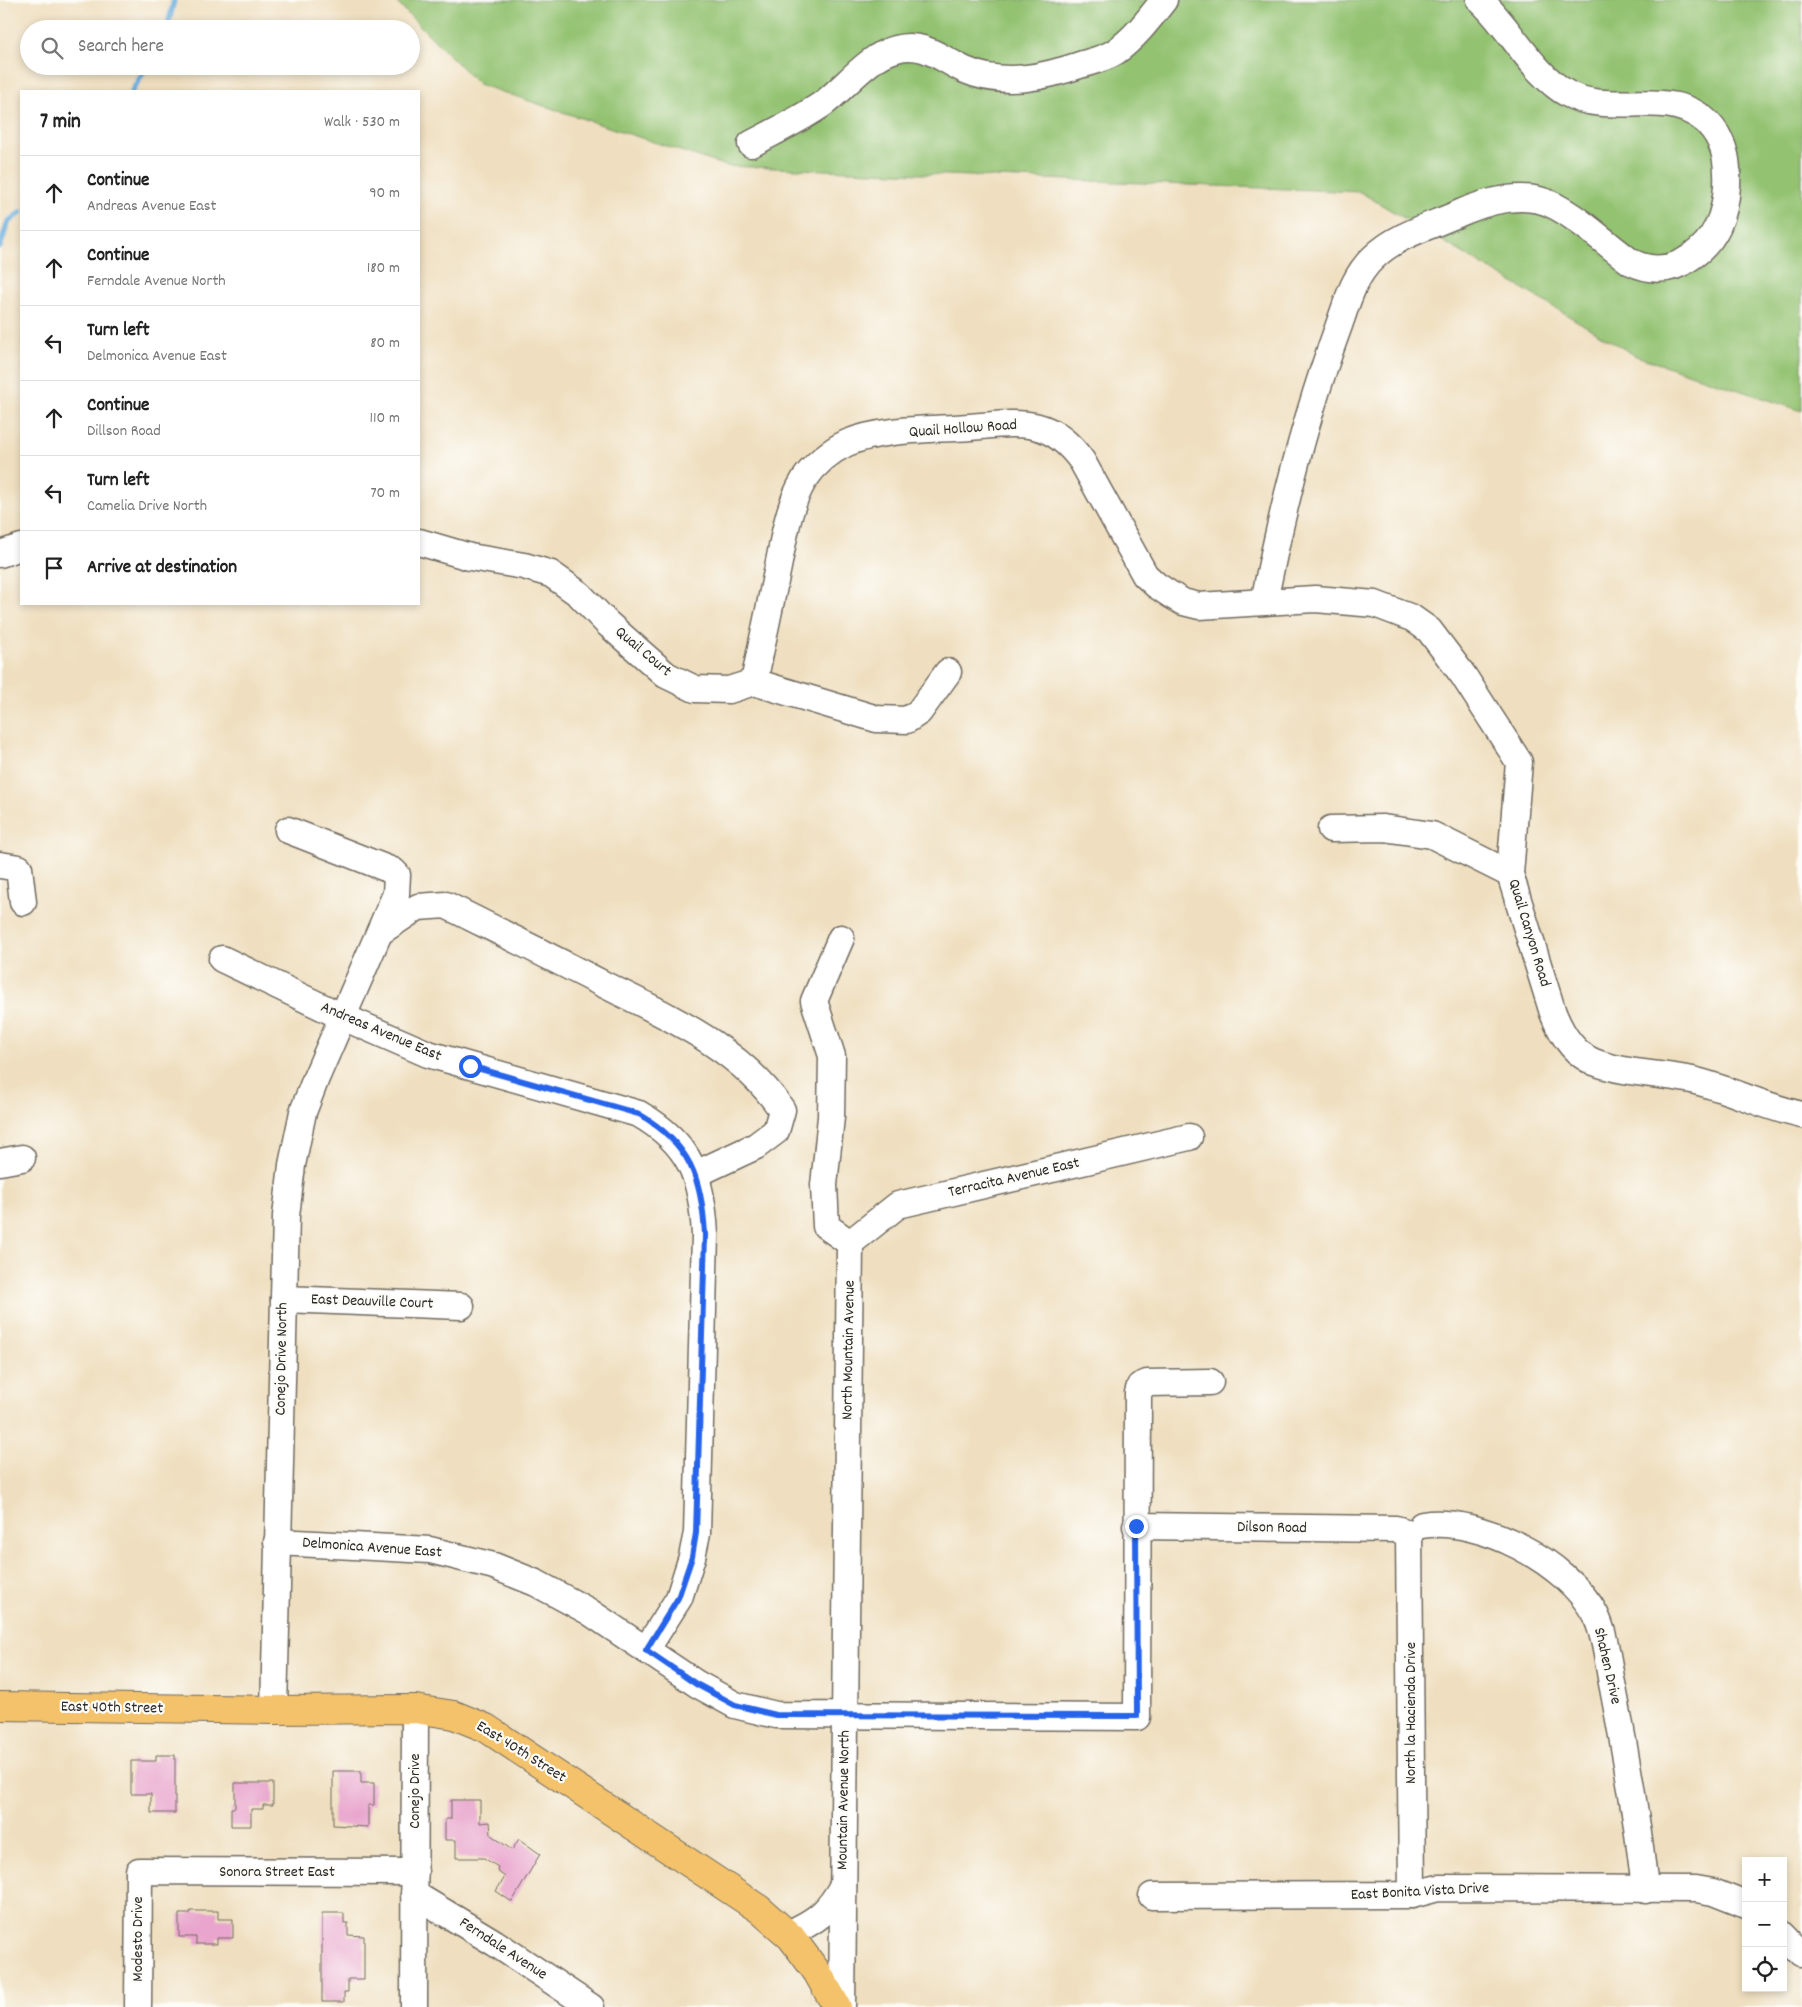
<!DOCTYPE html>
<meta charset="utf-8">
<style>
body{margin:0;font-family:Dekko,sans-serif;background:#f6f6f6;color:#222}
.controls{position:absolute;right:15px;bottom:15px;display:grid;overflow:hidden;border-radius:0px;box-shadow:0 2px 8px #0003}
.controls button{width:45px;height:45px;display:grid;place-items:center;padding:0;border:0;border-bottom:1px solid #e0e0e0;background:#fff;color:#222;font:25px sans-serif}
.stop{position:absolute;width:15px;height:15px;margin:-11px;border:4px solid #2563eb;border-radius:50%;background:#fff}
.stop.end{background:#2563eb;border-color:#fff;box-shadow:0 1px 5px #0008}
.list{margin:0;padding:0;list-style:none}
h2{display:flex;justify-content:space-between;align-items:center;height:65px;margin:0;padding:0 20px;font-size:21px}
h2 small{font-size:16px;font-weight:400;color:#767676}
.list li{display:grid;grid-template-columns:32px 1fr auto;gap:15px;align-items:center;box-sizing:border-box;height:75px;padding:0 20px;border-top:1px solid #e0e0e0}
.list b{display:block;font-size:19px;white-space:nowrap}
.list p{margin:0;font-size:16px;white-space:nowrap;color:#767676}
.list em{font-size:16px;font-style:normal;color:#767676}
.icon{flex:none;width:28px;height:28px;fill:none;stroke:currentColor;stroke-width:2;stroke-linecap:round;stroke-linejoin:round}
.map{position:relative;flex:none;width:1802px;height:2007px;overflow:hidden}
.search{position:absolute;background:#fff;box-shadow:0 2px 8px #0003;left:20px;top:20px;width:400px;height:55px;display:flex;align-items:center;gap:12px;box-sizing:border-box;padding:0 18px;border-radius:28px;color:#767676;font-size:19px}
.panel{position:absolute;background:#fff;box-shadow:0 2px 8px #0003;left:20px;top:90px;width:400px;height:515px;border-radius:0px}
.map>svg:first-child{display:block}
.green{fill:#93c271;stroke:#5f764e}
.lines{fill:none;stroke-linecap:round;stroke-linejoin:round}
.stream{stroke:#6aafe0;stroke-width:5.5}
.building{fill:#e9a5cd}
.minor-casing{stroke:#706a5f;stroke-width:29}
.major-casing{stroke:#706a5f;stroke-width:30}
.minor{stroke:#fff;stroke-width:26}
.major{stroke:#f4c26a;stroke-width:28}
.route{stroke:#2563eb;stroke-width:6}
.labels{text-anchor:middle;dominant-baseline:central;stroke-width:4.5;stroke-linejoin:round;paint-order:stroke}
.street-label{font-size:16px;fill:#2b2b2b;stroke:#fdfcf7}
</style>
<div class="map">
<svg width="1802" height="2007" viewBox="0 0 1802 2007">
<rect width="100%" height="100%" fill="#fdfcf7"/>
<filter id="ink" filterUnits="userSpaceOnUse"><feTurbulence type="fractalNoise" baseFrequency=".02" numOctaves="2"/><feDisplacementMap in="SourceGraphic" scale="10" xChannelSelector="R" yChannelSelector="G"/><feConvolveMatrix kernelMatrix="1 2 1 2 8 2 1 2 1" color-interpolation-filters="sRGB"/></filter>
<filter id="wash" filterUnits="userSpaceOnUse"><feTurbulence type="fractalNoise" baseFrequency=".0096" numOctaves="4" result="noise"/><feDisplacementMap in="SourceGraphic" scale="20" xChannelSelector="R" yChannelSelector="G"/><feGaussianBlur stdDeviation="1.12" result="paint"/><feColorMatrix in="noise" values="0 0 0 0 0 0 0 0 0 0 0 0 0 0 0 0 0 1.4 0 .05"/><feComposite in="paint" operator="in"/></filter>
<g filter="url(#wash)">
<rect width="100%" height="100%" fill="#efdfc0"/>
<path class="green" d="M394 0H1802V411L1636 356 1360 192 726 166 478 84Z"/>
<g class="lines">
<g class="stream">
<path d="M167 29 174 0"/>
<path d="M132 91 147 66"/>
<path d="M0 247 8 222 21 212"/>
</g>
</g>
<g id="blocks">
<g class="building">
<path d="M156 1755H175V1813H151V1794H131V1761H156Z"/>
<path d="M333 1771H361V1783H374V1805H368V1827L333 1825Z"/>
<path d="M235 1783H273V1805H263V1809H251V1826H231V1808H235Z"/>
<path d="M451 1800H480V1823L490 1822 491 1835 512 1850 519 1839 540 1854 512 1902 496 1891 505 1877 497 1871 498 1867 484 1858H456V1840H445V1819H451Z"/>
<path d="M190 1911H218V1919H233V1938H217V1944H196V1937H179V1914H190Z"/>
<path d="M322 1913H344V1923H348V1935L364 1936V1979H348V1992H344V2002H322Z"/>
</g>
</g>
</g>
<g filter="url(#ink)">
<use href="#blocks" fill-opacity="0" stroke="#706a5f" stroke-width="1"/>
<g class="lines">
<g class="minor-casing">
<g id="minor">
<path d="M751 144C776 131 801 119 824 103 845 87 870 55 896 49 924 41 941 59 965 70 1004 87 1045 77 1083 64 1093 61 1106 58 1115 52 1134 39 1150 18 1164 0"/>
<path d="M419 542 470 557 524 566 551 574 579 594 607 623 666 675 695 689 729 690 754 682 877 719 907 720 919 712 948 672"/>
<path d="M0 554 21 547"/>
<path d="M1264 602C1282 511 1306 415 1338 328 1347 303 1353 277 1373 258 1396 235 1431 226 1460 213 1487 201 1526 190 1555 206 1582 220 1606 244 1631 262 1652 272 1672 271 1691 257 1716 240 1725 216 1727 186 1728 165 1726 146 1713 129 1678 83 1613 118 1568 94 1532 74 1510 27 1480 0"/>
<path d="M754 682C762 643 770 605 778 567 784 538 788 506 804 480 814 465 830 451 847 443 882 428 932 430 970 427 1019 423 1050 416 1082 461L1145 575 1156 585 1171 595 1183 602 1199 606 1315 599 1375 604 1412 618 1429 630 1463 675 1519 762 1510 874 1553 1013C1561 1033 1574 1054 1594 1062 1625 1074 1660 1073 1692 1080 1730 1089 1764 1107 1802 1115"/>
<path d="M1331 829 1383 828 1432 835 1510 874"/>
<path d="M0 865 19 868 23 902"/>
<path d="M380 932 418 907 446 905C498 931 551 957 603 984 667 1016 741 1048 782 1110L776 1131 756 1146 696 1174"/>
<path d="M841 938 814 1001 832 1056 831 1117 824 1185 826 1226 850 1243 842 2007"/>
<path d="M222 959 343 1017 428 1054 639 1114C691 1144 702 1177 705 1235L697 1533 692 1557 679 1598 646 1650"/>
<path d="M0 1162 22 1158"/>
<path d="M850 1243 898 1205 1189 1137"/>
<path d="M284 1299 461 1306"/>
<path d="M1422 1525C1480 1516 1567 1562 1595 1614 1606 1636 1608 1665 1613 1688 1626 1755 1638 1822 1645 1890"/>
<path d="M1136 1526 1396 1529 1409 1533 1412 1895"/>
<path d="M277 1542 430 1550 494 1566 536 1583 588 1611 697 1684 735 1705 776 1715 1137 1717 1138 1393 1140 1386 1147 1383 1210 1382"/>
<path d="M274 1710 286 1216 292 1165 303 1112 316 1078 396 894 397 875 393 871 288 830"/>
<path d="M414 1894 495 1943 591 2007"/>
<path d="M1152 1896 1412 1895 1438 1888 1696 1889 1713 1892 1746 1905"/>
<path d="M788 1934C816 1921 828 1913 843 1885"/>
<path d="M1783 1935 1802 1955"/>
<path d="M138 2007 139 1871 415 1872"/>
<path d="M414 2007 415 1709"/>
</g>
</g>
<g class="major-casing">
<path id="major" d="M0 1706 274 1710 415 1709 454 1715 486 1728 759 1909 791 1937 817 1972 837 2007"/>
</g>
<use href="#minor" class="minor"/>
<use href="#major" class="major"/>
</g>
</g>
<g class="lines" filter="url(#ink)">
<path class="route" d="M470 1066 639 1114C690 1144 702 1178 705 1235L696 1533 692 1557 678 1598 646 1650 696 1684 735 1705 776 1715 1137 1716 1136 1526"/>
</g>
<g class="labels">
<g class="street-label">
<text transform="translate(963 429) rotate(-4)">Quail Hollow Road</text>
<text transform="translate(643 652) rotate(40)">Quail Court</text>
<text transform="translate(1529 933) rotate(73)">Quail Canyon Road</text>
<text transform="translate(381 1032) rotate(23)">Andreas Avenue East</text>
<text transform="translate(1014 1178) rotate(-13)">Terracita Avenue East</text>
<text transform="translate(372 1302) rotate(2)">East Deauville Court</text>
<text transform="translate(849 1350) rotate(-89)">North Mountain Avenue</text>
<text transform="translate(282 1359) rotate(-89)">Conejo Drive North</text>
<text transform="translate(1272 1528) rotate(1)">Dilson Road</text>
<text transform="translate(372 1548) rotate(4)">Delmonica Avenue East</text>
<text transform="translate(1607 1666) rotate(77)">Shahen Drive</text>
<text transform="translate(112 1708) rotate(1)">East 40th Street</text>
<text transform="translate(1411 1713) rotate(-90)">North la Hacienda Drive</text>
<text transform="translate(521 1752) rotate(32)">East 40th Street</text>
<text transform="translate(415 1791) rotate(-90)">Conejo Drive</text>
<text transform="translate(844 1800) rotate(-89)">Mountain Avenue North</text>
<text x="277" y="1872">Sonora Street East</text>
<text transform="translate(1420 1892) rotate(-3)">East Bonita Vista Drive</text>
<text transform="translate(138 1939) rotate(-90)">Modesto Drive</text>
<text transform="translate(503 1949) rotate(33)">Ferndale Avenue</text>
</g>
</g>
</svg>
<div class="controls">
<button>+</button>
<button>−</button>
<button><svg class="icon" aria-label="locate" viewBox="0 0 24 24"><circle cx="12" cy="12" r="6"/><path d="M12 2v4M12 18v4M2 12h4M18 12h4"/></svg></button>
</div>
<div class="stop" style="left:470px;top:1066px"></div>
<div class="stop end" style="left:1136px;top:1526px"></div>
<div class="search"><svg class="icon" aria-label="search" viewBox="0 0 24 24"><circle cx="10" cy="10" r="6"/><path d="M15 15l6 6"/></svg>Search here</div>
<section class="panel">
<h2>7 min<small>Walk · 530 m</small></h2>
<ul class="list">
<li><svg class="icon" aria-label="ahead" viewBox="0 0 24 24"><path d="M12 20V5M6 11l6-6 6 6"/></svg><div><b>Continue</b><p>Andreas Avenue East</p></div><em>90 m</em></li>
<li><svg class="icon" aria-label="ahead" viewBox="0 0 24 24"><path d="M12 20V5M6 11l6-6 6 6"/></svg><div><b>Continue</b><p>Ferndale Avenue North</p></div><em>180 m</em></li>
<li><svg class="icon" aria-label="left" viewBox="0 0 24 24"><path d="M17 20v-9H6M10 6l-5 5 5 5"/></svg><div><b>Turn left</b><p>Delmonica Avenue East</p></div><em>80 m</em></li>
<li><svg class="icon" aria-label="ahead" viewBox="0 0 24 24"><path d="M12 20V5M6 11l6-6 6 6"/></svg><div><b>Continue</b><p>Dillson Road</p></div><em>110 m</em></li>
<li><svg class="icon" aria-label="left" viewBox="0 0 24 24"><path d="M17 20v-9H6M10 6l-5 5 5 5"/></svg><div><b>Turn left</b><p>Camelia Drive North</p></div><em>70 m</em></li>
<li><svg class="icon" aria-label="arrive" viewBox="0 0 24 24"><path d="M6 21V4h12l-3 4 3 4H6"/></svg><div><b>Arrive at destination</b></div></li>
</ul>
</section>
</div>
